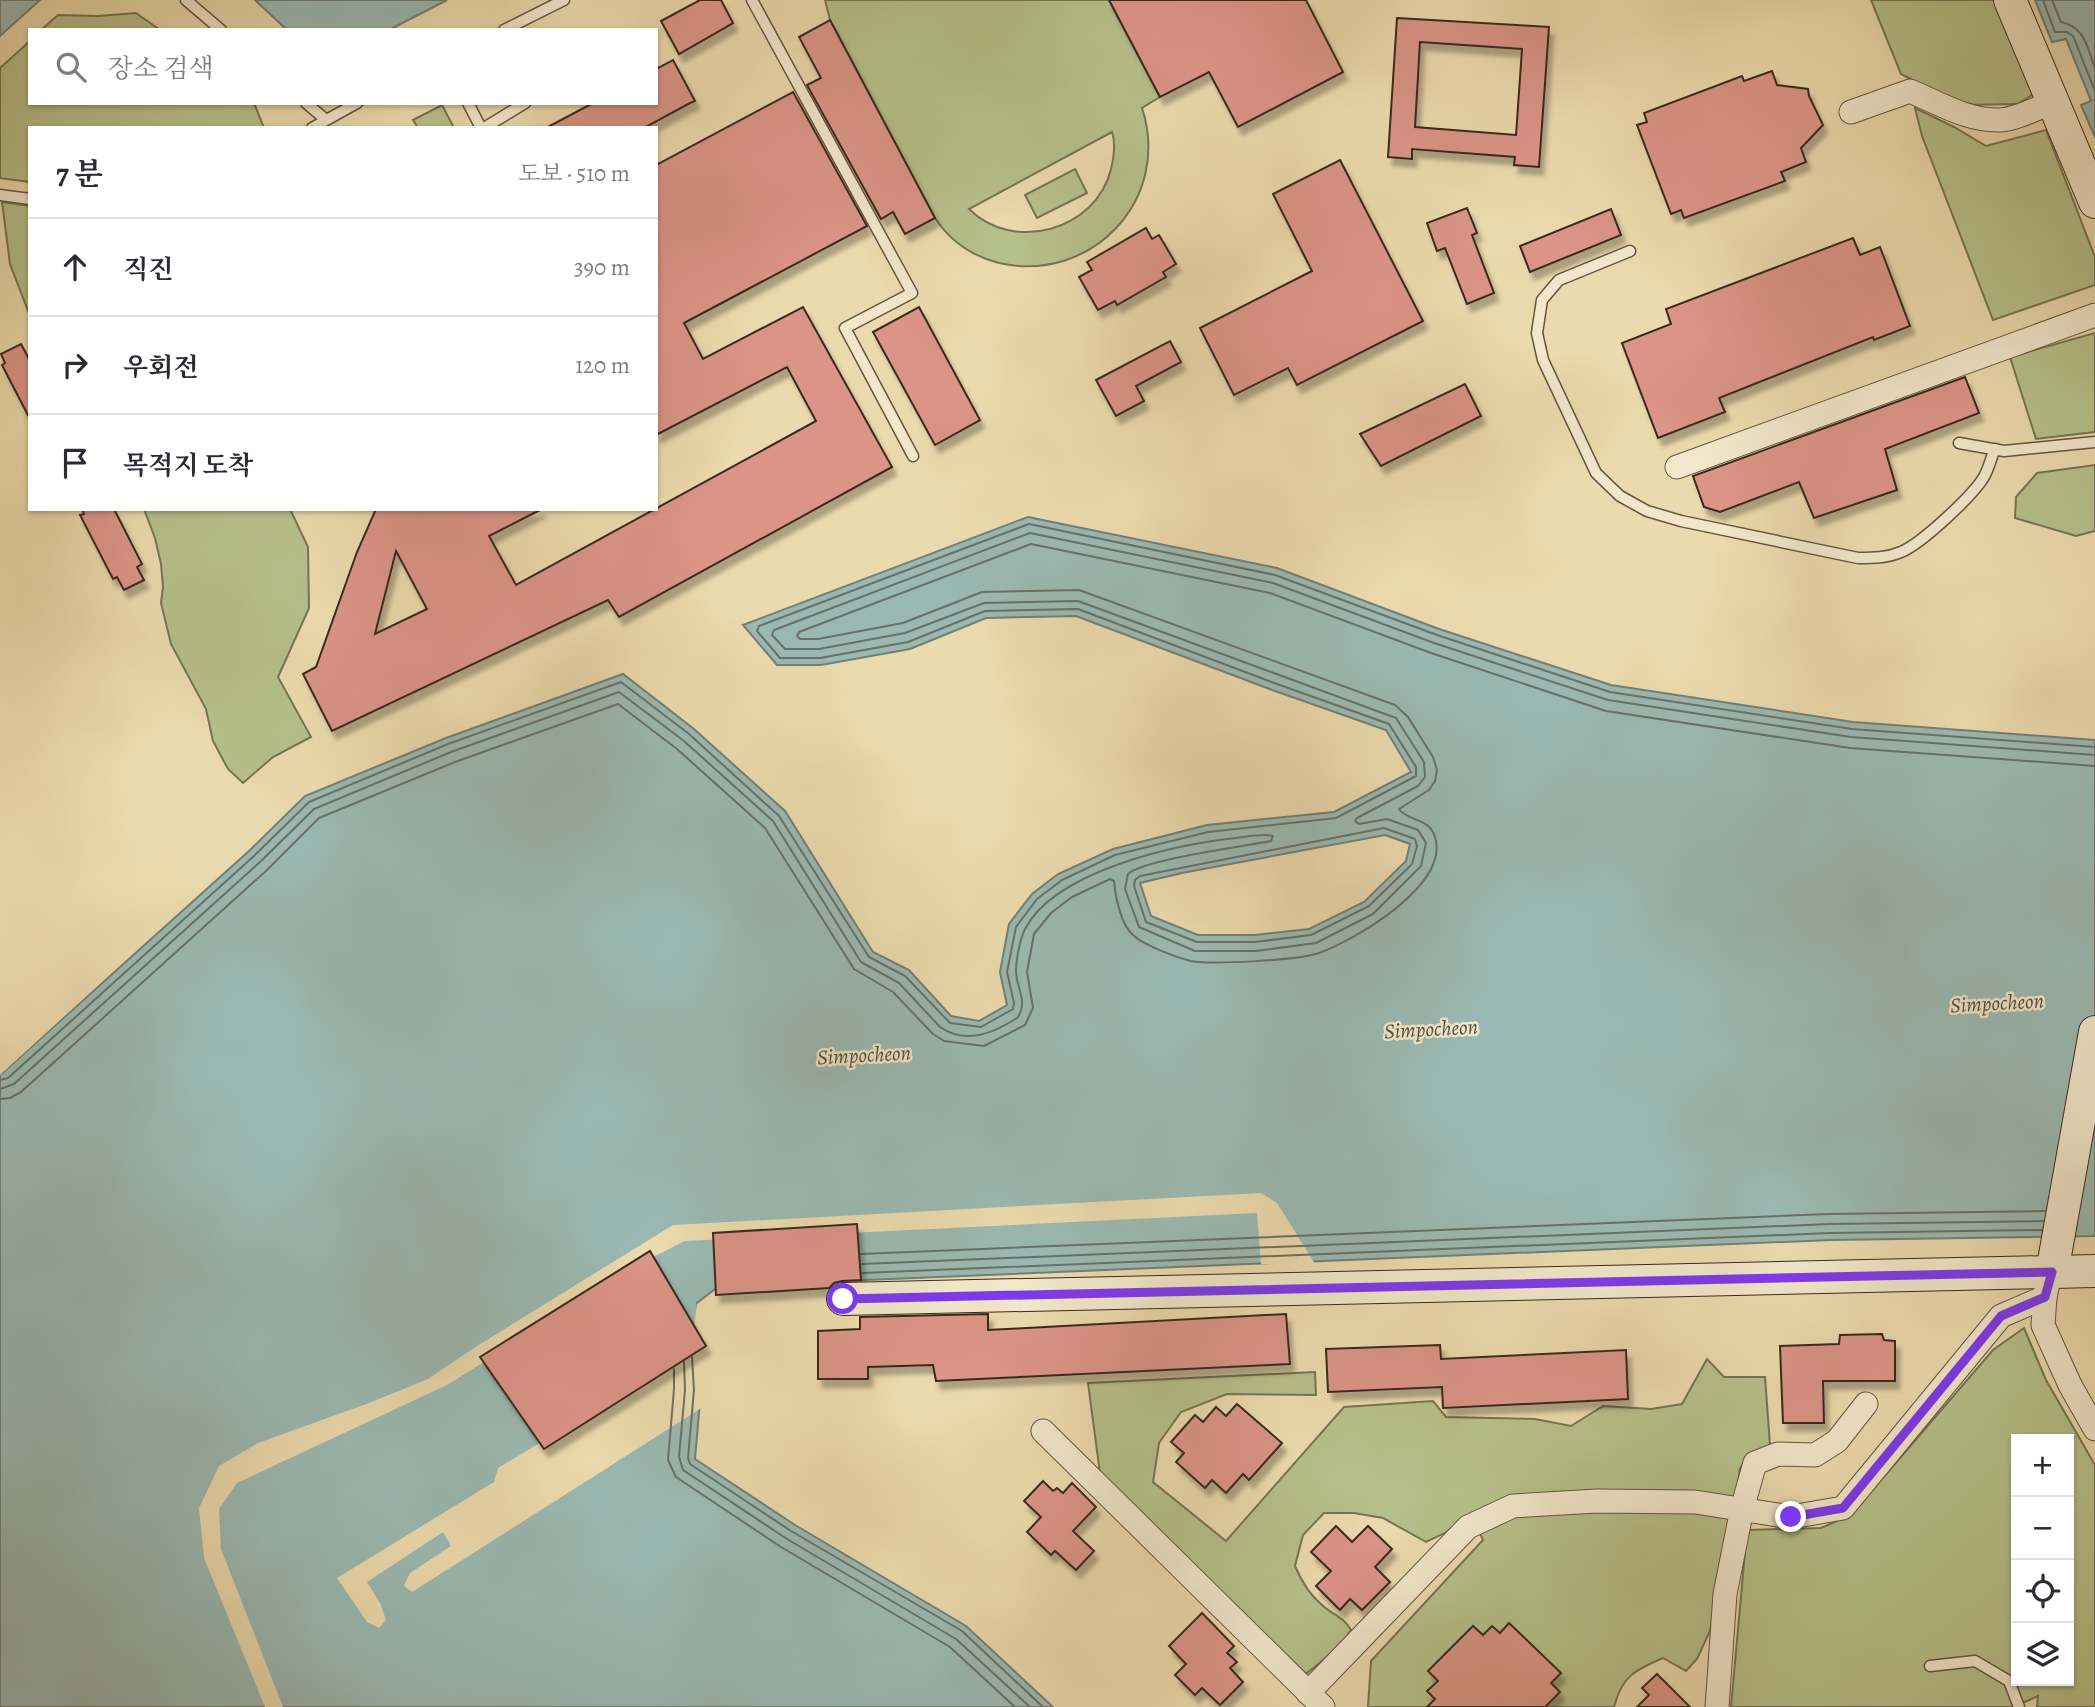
<!DOCTYPE html>
<html lang="ko">
<meta charset="utf-8">
<style>
body{margin:0;font-family:Alegreya,"Noto Serif KR",serif;background:#f7f7f7;color:#2b2b33}
.controls{position:absolute;right:21px;bottom:21px;display:grid;overflow:hidden;border-radius:0px;box-shadow:0 2px 5px #0004}
.controls button{width:63px;height:63px;display:grid;place-items:center;padding:0;border:0;border-bottom:2px solid #e1e1e2;background:#fff;color:#2b2b33;font:35px sans-serif}
.stop{position:absolute;width:21px;height:21px;margin:-16px;border:5px solid #7c3aed;border-radius:50%;background:#fff}
.stop.end{background:#7c3aed;border-color:#fff;box-shadow:0 2px 7px #0008}
.list{margin:0;padding:0;list-style:none}
h2{display:flex;justify-content:space-between;align-items:center;height:91px;margin:0;padding:0 28px;font-size:30px}
h2 small{font-size:23px;font-weight:400;color:#7c7c81}
.list li{display:grid;grid-template-columns:46px 1fr auto;gap:21px;align-items:center;box-sizing:border-box;height:98px;padding:0 28px;border-top:2px solid #e1e1e2}
.list b{display:block;font-size:26px;white-space:nowrap}
.list em{font-size:23px;font-style:normal;color:#7c7c81}
.icon{flex:none;width:38px;height:38px;fill:none;stroke:currentColor;stroke-width:2;stroke-linecap:round;stroke-linejoin:round}
.map{position:relative;flex:none;width:2095px;height:1707px;overflow:hidden}
.search{position:absolute;background:#fff;box-shadow:0 2px 5px #0004;left:28px;top:28px;width:630px;height:77px;display:flex;align-items:center;gap:18px;box-sizing:border-box;padding:0 24px;border-radius:0px;color:#7c7c81;font-size:26px}
.panel{position:absolute;background:#fff;box-shadow:0 2px 5px #0004;left:28px;top:126px;width:630px;height:385px;border-radius:0px}
.map>svg:first-child{display:block}
.green{fill:#b6c08a;stroke:#777454;stroke-width:2;fill-rule:evenodd}
.water{fill:#9ab9b2;stroke:#737f77;stroke-width:2;fill-rule:evenodd}
.pier{fill:#ebdaad}
.lines{fill:none;stroke-linecap:round;stroke-linejoin:round}
.shore{stroke:#697168;stroke-width:2}
.building{fill:#db9486;stroke:#38291f;stroke-width:2;fill-rule:evenodd;filter:url(#shadow)}
.lane-casing{stroke:#655542;stroke-width:13}
.street-casing{stroke:#655542;stroke-width:25}
.secondary-casing{stroke:#38291f;stroke-width:34}
.lane{stroke:#f2e7ca;stroke-width:10}
.street{stroke:#f2e7ca;stroke-width:23}
.secondary{stroke:#f2e7ca;stroke-width:32}
.route{stroke:#7c3aed;stroke-width:9}
.labels{text-anchor:middle;dominant-baseline:central;stroke-width:5;stroke-linejoin:round;paint-order:stroke}
.water-label{font-size:21px;font-style:italic;fill:#504d44;stroke:#f2e7ca}
</style>
<div class="map">
<svg width="2095" height="1707" viewBox="0 0 2095 1707">
<defs>
<filter id="shadow"><feDropShadow dx="4.5" dy="8" stdDeviation="2" flood-color="#0004"/></filter>
</defs>
<rect width="100%" height="100%" fill="#ebdaad"/>
<filter id="stains"><feTurbulence type="fractalNoise" baseFrequency=".00286" numOctaves="4"/><feColorMatrix values="0 0 0 0 .2 0 0 0 0 .09 0 0 0 0 .02 0 0 0 .5 -.17"/></filter>
<radialGradient id="worn" r=".72"><stop offset=".6" stop-color="#630" stop-opacity="0"/><stop offset="1" stop-color="#630" stop-opacity=".3"/></radialGradient>
<g class="green">
<path d="M825 0H1109L1160 97 1142 108C1172 199 1092 284 999 263 972 256 950 241 935 218L830 20ZM1112 132C1116 144 1114 157 1111 169 1096 231 1013 253 969 209Z"/>
<path d="M1871 0H1997L2035 93 2018 104 1960 105 1901 74Z"/>
<path d="M136 13 160 30H41L58 15 98 16Z"/>
<path d="M30 41V103H254L264 128H30V182L0 178V68Z"/>
<path d="M442 105 454 128H418L413 120Z"/>
<path d="M1915 108 1954 127 1986 146 2046 130 2095 257V285L1993 320 1922 136Z"/>
<path d="M1075 169 1087 193 1037 218 1025 195Z"/>
<path d="M2 202 30 206V316L10 264Z"/>
<path d="M2095 333V432L2036 439 2010 357Z"/>
<path d="M2095 465V531L2076 536 2015 518 2016 497 2037 473Z"/>
<path d="M144 509H290L308 547 309 608 278 677 311 737 273 757 243 783 228 769 213 741 206 709 171 644 161 603 163 587 161 564 155 538Z"/>
<path d="M2024 1328 2046 1380 2095 1465V1707H2037L2038 1696 2014 1707H1731L1747 1530 1821 1528 1851 1515 1993 1350ZM2016 1439H2069V1681H2016Z"/>
<path d="M1707 1359 1724 1377H1765L1770 1445 1750 1458 1740 1468 1734 1514 1710 1631 1697 1659 1686 1671 1663 1658C1635 1670 1622 1676 1614 1707H1368L1371 1661 1483 1540 1471 1513 1445 1533 1426 1542 1383 1518 1354 1513H1324L1303 1535 1295 1566C1301 1580 1309 1594 1321 1604 1332 1615 1342 1615 1351 1630L1339 1647 1306 1674 1100 1473 1088 1383 1315 1372 1316 1395 1227 1394 1181 1412 1159 1443 1153 1482 1226 1541 1344 1407 1433 1401 1446 1417 1535 1419 1571 1426 1603 1406 1651 1409 1682 1404Z"/>
</g>
<g class="water">
<path d="M0 0H40L0 36Z"/>
<path d="M255 0H447L389 30H287Z"/>
<path d="M2035 0H2095V137L2081 105 2091 101 2066 39 2052 42Z"/>
<path d="M1028 517 1277 568 1439 629 1611 685 1853 722 2095 740V1236L1831 1240 719 1286 697 1303 701 1390 695 1459 795 1525 966 1626 1053 1707H0V1075L249 851 305 796 446 738 623 674 694 729 785 811 873 952 909 970 951 1016 979 1021 1007 1005 1000 972 1009 924 1032 894 1058 874 1113 849 1207 825 1334 812 1411 772 1386 730 1275 691 1076 616 986 618 910 649 821 665H777L743 625ZM1385 835 1410 844 1406 861 1364 902 1309 929 1255 935H1198L1151 916 1140 883 1182 873Z"/>
</g>
<g class="pier">
<path d="M103 981 0 1075V1070L95 983Z"/>
<path d="M1261 1193 1277 1203 1315 1264H1261L1257 1213 685 1241 647 1260 447 1385 237 1483 219 1509 221 1549 283 1707H265L204 1558 199 1508 219 1466 258 1443 369 1403 428 1379 477 1346 673 1225Z"/>
<path d="M697 1303 701 1309 704 1390 703 1407 412 1592 404 1586 410 1573 451 1546 443 1532 367 1582 381 1605 386 1620 379 1628 367 1622 337 1578 494 1482 498 1468 691 1352Z"/>
</g>
<g class="lines">
<g class="shore">
<path d="M2043 0 2055 32H2067L2073 36 2095 91"/>
<path d="M2052 0 2061 22C2085 27 2087 47 2095 68"/>
<path d="M1384 828 1415 839 1417 846 1412 864 1369 906 1311 935 1255 942H1197L1146 922 1134 886 1135 880 1140 876Z"/>
<path d="M0 1080 8 1078 254 856 309 802 448 744 621 682 689 734 779 816 869 957 905 976 950 1023 981 1027 1013 1009 1014 1003 1007 972 1016 927 1037 899 1062 880 1115 855 1208 832 1336 818 1416 776V767L1389 724 1277 684 1078 609 985 611 908 642 820 658H780L757 631 759 626 1029 524 1275 575 1437 635 1610 692 1852 729 2095 747"/>
<path d="M0 1089 14 1084 260 862 314 809 451 752 619 692 684 741 773 821 861 962 899 983 940 1027C966 1045 994 1033 1017 1018 1029 1002 1016 988 1016 971 1016 960 1020 939 1025 929 1055 871 1176 844 1236 838 1248 837 1262 833 1273 836L1271 841C1245 846 1142 860 1128 874L1125 889 1139 927 1195 951H1256L1316 943 1373 914 1421 866 1426 843 1418 830 1387 819 1359 824 1355 821 1357 818 1418 786 1425 777 1424 762 1396 718 1078 601 984 603 905 633 819 649H785L772 635 774 630 1030 533 1273 583 1434 643 1608 700 1851 737 2095 755"/>
<path d="M0 1099 10 1098 21 1092 267 870 319 818 455 762 618 704 677 749 765 828 854 969 893 992 933 1034 944 1041 984 1046 1025 1025 1033 1008 1027 972 1034 934 1051 913 1072 897 1110 879 1114 881C1115 896 1121 925 1133 935 1143 945 1178 958 1191 961 1211 965 1300 960 1319 953 1355 940 1450 885 1435 837 1429 817 1408 822 1399 809L1429 790 1435 781 1437 770 1433 757 1408 717 1395 705 1079 590 982 592 903 623 818 639H800L797 636 799 632 1031 544 1270 593 1431 653 1606 711 1850 748 2095 766"/>
<path d="M861 1254 1829 1214 2045 1211"/>
<path d="M862 1264 1830 1224 2043 1221"/>
<path d="M862 1273 1830 1233 2042 1230"/>
<path d="M692 1357 694 1390 688 1458 690 1464 791 1531 962 1631 1043 1707"/>
<path d="M684 1362 685 1390 679 1457 683 1470 787 1539 956 1639 1030 1707"/>
<path d="M674 1369V1389L668 1460 676 1477 781 1547 950 1647 1015 1707"/>
</g>
</g>
<g class="building">
<path d="M700 0H721L733 23 679 54 661 21Z"/>
<path d="M1109 0H1306L1343 72 1238 127 1209 72 1160 97Z"/>
<path d="M1397 18 1549 27 1539 167 1514 165 1515 157 1412 149V159L1388 157ZM1420 42 1522 49 1516 135 1415 127Z"/>
<path d="M830 20 935 218 905 234 893 212 881 219 807 85 821 78 799 37Z"/>
<path d="M673 60 695 101 690 103 644 128H546L593 103H656V69Z"/>
<path d="M1772 71 1777 85 1808 89 1809 96 1823 125 1801 148 1806 162 1781 172 1785 181 1684 218 1681 210 1671 214 1637 125 1647 122 1644 113 1742 76 1744 81Z"/>
<path d="M793 92 867 226 684 323 703 359 803 307 892 467 619 617 608 600 332 731 303 674 316 667 357 552 376 509H542L489 536 516 585 816 421 787 367 656 435V165ZM396 551 427 609 375 634Z"/>
<path d="M1340 160 1423 321 1297 385 1288 368 1234 395 1200 328 1312 271 1273 194Z"/>
<path d="M1467 208 1477 233 1472 235 1494 293 1467 304 1445 248 1437 251 1427 223Z"/>
<path d="M1611 209 1621 235 1530 272 1520 246Z"/>
<path d="M1146 228 1152 239 1159 235 1176 264 1163 272 1166 277 1117 305 1115 301 1098 310 1079 277 1092 270 1087 262Z"/>
<path d="M1853 238 1860 255 1880 247 1910 326 1874 340 1873 337 1719 398 1725 412 1658 438 1622 343 1671 324 1666 309Z"/>
<path d="M919 307 980 420 935 445 873 332Z"/>
<path d="M1170 341 1181 362 1136 386 1144 401 1116 416 1096 380Z"/>
<path d="M21 344 30 361V419L2 365 5 363 1 354Z"/>
<path d="M1965 377 1979 413 1885 449 1897 490 1814 518 1799 482 1720 512 1704 507 1693 476Z"/>
<path d="M1465 384 1481 416 1381 466 1360 434Z"/>
<path d="M82 509H114L142 564 137 567 144 580 124 590 117 577 113 579 80 515 84 514Z"/>
<path d="M857 1224 861 1280 842 1281 834 1283 829 1288 716 1295 713 1233Z"/>
<path d="M650 1251 706 1346 544 1449 480 1357Z"/>
<path d="M988 1314V1330L1286 1314 1290 1364 936 1381 933 1365 868 1367V1379H818V1331L860 1329V1317Z"/>
<path d="M1882 1334 1884 1340 1895 1341V1381H1823L1824 1423H1783L1780 1346 1839 1344 1840 1335Z"/>
<path d="M1440 1345 1441 1359 1626 1350 1628 1399 1443 1408 1442 1387 1328 1392 1326 1349Z"/>
<path d="M1237 1404 1282 1443 1249 1480 1243 1474 1226 1493 1212 1480 1205 1488 1176 1462 1184 1453 1171 1442 1195 1415 1203 1422 1216 1407 1226 1416Z"/>
<path d="M1043 1481 1053 1491 1057 1488 1063 1493 1072 1483 1096 1507 1073 1531 1094 1551 1076 1570 1055 1551 1051 1555 1027 1532 1041 1517 1024 1501Z"/>
<path d="M1336 1526 1352 1542 1368 1526 1392 1549 1375 1567 1390 1582 1362 1610 1350 1599 1340 1610 1316 1586 1331 1571 1311 1552Z"/>
<path d="M1202 1613 1234 1646 1227 1653 1237 1662 1230 1668 1243 1682 1220 1705 1202 1688 1195 1695 1175 1675 1186 1664 1169 1646Z"/>
<path d="M1509 1623 1561 1673 1551 1683 1560 1692 1545 1707H1427L1435 1699 1427 1691 1438 1681 1428 1671 1473 1626 1483 1635 1492 1626 1500 1633Z"/>
<path d="M1657 1674 1690 1707H1637L1649 1695 1642 1688Z"/>
</g>
<g class="lines">
<g class="lane-casing">
<g id="lane">
<path d="M186 0 221 30"/>
<path d="M752 0 912 293 845 328 913 456"/>
<path d="M504 30 564 0"/>
<path d="M306 103 325 119"/>
<path d="M468 103 481 128"/>
<path d="M312 128 357 103"/>
<path d="M484 128 525 103"/>
<path d="M0 195 30 199"/>
<path d="M1630 251 1559 280 1542 300 1537 333 1543 360 1596 473 1620 496 1647 511 1681 521 1858 558C1873 558 1887 558 1901 552 1921 544 1975 494 1985 475 1989 467 1991 458 1995 449"/>
<path d="M1959 443 2004 451 2095 442"/>
<path d="M1930 1666 1975 1661 2009 1681 2019 1707"/>
</g>
</g>
<g class="street-casing">
<g id="street">
<path d="M1851 112 1910 91C1939 103 1967 121 2000 120 2017 119 2037 108 2053 102"/>
<path d="M1677 467 2095 315"/>
<path d="M2048 1284 2045 1297 2043 1325 2070 1385 2095 1429"/>
<path d="M1043 1431 1323 1707"/>
<path d="M1308 1693 1468 1527 1513 1506 1597 1501 1695 1502 1791 1517 1843 1508 2001 1316 2045 1297"/>
<path d="M1717 1707 1725 1594 1742 1509 1755 1463 1778 1454 1815 1455 1837 1441 1866 1404"/>
</g>
</g>
<g class="secondary-casing">
<g id="secondary">
<path d="M2010 0 2095 202"/>
<path d="M2052 1272 2095 1032"/>
<path d="M843 1299 2095 1271"/>
</g>
</g>
<use href="#lane" class="lane"/>
<use href="#street" class="street"/>
<use href="#secondary" class="secondary"/>
</g>
<g class="lines">
<path class="route" d="M843 1299 2052 1272 2045 1297 2001 1316 1843 1508 1791 1517"/>
</g>
<g class="labels">
<g class="water-label">
<text transform="translate(1997 1003) rotate(-3)">Simpocheon</text>
<text transform="translate(1431 1029) rotate(-3)">Simpocheon</text>
<text transform="translate(864 1055) rotate(-3)">Simpocheon</text>
</g>
</g>
<rect width="100%" height="100%" filter="url(#stains)"/>
<rect width="100%" height="100%" fill="url(#worn)"/>
</svg>
<div class="controls">
<button>+</button>
<button>−</button>
<button><svg class="icon" aria-label="locate" viewBox="0 0 24 24"><circle cx="12" cy="12" r="6"/><path d="M12 2v4M12 18v4M2 12h4M18 12h4"/></svg></button>
<button><svg class="icon" aria-label="layers" viewBox="0 0 24 24"><path d="M12 4l9 5-9 5-9-5zM3 14l9 5 9-5"/></svg></button>
</div>
<div class="stop" style="left:843px;top:1299px"></div>
<div class="stop end" style="left:1791px;top:1517px"></div>
<div class="search"><svg class="icon" aria-label="search" viewBox="0 0 24 24"><circle cx="10" cy="10" r="6"/><path d="M15 15l6 6"/></svg>장소 검색</div>
<section class="panel">
<h2>7 분<small>도보 · 510 m</small></h2>
<ul class="list">
<li><svg class="icon" aria-label="ahead" viewBox="0 0 24 24"><path d="M12 20V5M6 11l6-6 6 6"/></svg><div><b>직진</b></div><em>390 m</em></li>
<li><svg class="icon" aria-label="right" viewBox="0 0 24 24"><path d="M7 20v-9h11M14 6l5 5-5 5"/></svg><div><b>우회전</b></div><em>120 m</em></li>
<li><svg class="icon" aria-label="arrive" viewBox="0 0 24 24"><path d="M6 21V4h12l-3 4 3 4H6"/></svg><div><b>목적지 도착</b></div></li>
</ul>
</section>
</div>
